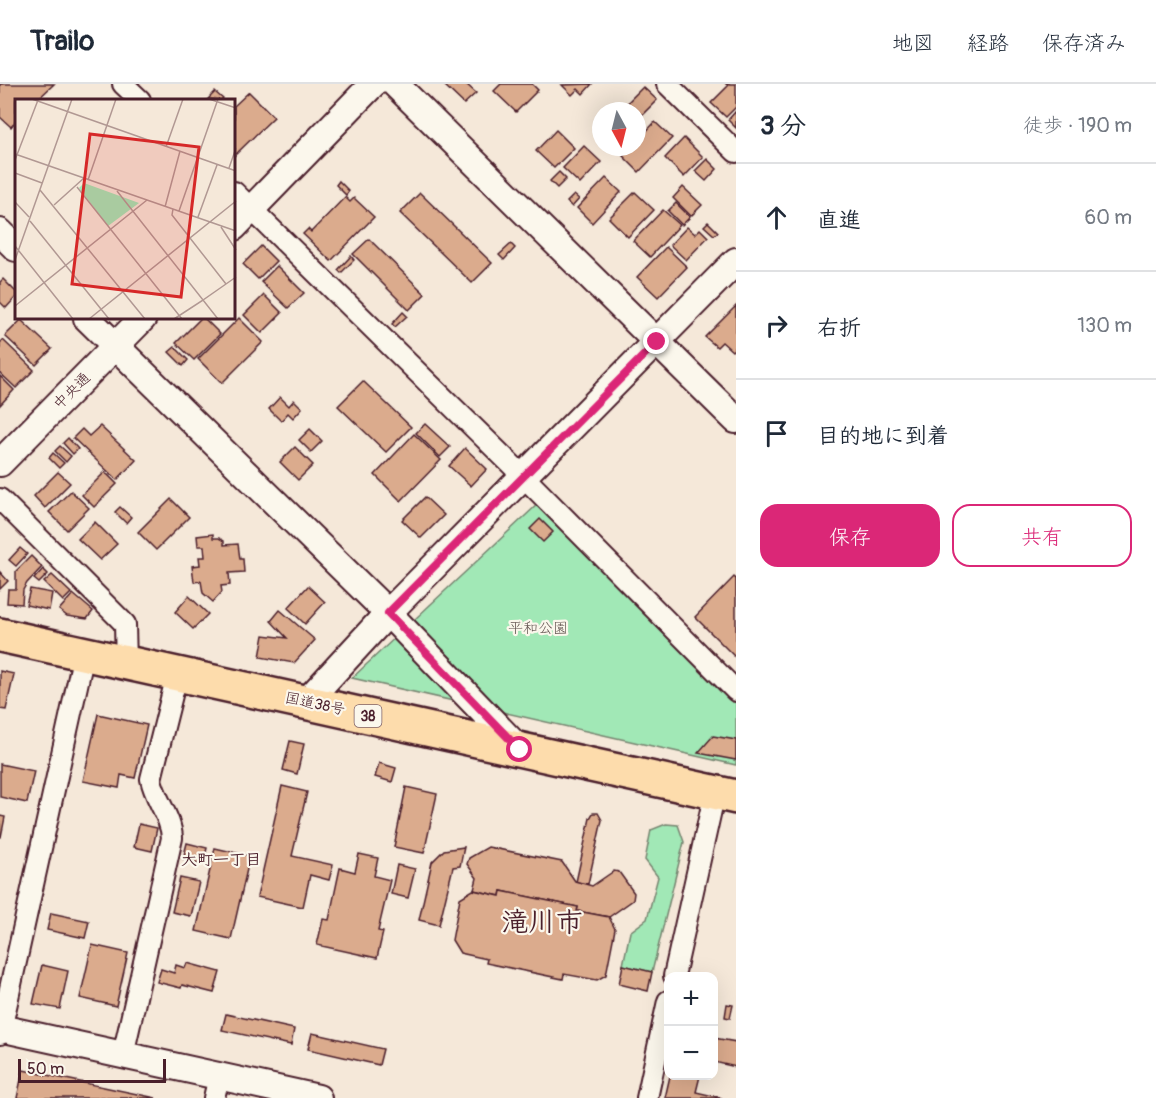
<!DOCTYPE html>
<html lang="ja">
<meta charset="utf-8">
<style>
body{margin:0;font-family:Pangolin,"Klee One",sans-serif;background:#f2f2f3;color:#1f2937}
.controls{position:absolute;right:18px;bottom:18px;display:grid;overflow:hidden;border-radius:12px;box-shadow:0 6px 24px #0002}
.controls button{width:54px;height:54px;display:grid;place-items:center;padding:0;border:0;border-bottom:2px solid #e0e1e3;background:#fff;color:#1f2937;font:30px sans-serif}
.compass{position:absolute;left:592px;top:18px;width:54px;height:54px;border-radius:50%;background:#fff;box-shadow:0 6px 24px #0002;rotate:173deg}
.scale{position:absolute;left:18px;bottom:15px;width:148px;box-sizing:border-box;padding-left:6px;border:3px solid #4a1f2b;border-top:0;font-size:16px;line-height:21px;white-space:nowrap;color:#4a1f2b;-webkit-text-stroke:4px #fbf7ec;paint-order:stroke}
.stop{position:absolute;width:18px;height:18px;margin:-14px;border:4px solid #db2777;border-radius:50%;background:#fff}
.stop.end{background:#db2777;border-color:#fff;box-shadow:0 2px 6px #0008}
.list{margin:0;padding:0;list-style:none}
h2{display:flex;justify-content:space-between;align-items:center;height:78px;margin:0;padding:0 24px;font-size:26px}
h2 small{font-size:20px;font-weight:400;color:#747a83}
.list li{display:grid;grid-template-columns:39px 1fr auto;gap:18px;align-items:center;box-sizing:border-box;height:108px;padding:0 24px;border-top:2px solid #e0e1e3}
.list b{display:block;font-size:22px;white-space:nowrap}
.list em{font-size:20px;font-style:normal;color:#747a83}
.actions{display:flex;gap:12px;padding:18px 24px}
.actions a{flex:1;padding:14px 0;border:2px solid #db2777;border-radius:18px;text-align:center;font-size:21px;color:#db2777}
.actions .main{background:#db2777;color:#fff}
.icon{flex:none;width:33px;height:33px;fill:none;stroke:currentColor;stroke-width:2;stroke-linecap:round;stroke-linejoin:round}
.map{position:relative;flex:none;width:736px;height:1014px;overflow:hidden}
header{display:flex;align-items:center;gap:36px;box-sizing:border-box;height:84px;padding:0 30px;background:#fff;border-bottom:2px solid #e0e1e3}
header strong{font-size:28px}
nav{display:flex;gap:33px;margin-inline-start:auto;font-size:21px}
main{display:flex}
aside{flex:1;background:#fff}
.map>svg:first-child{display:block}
.green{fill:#a1e8b6;stroke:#768470;stroke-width:1.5}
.building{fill:#dbab8d;stroke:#4a1f2b;stroke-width:1.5}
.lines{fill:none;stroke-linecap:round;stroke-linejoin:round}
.minor-casing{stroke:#4a1f2b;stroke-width:24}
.tertiary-casing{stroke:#4a1f2b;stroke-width:30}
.trunk-casing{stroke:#4a1f2b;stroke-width:38}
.minor{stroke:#fbf7ec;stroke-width:20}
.tertiary{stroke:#fbf7ec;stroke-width:26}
.trunk{stroke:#fddcac;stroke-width:33}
.route{stroke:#db2777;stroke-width:8}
.labels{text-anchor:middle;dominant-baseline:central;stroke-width:4.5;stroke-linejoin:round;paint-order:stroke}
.shield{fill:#fbf7ec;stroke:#7f6065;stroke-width:1.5}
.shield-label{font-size:14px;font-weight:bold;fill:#4a1f2b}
.street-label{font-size:15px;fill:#4a1f2b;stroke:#fbf7ec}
.park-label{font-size:15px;fill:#60514e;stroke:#fbf7ec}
.neighbourhood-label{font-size:16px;font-weight:bold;fill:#4a1f2b;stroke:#fbf7ec}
.town-label{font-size:27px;font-weight:bold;fill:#4a1f2b;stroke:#fbf7ec}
.inset-road{fill:none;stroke:#b19893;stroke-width:1.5}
.view{fill:#d62828;fill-opacity:0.15;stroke:#d62828;stroke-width:3}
.inset-edge{fill:none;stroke:#4a1f2b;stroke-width:3}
</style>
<header>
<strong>Trailo</strong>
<nav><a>地図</a><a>経路</a><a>保存済み</a></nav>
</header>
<main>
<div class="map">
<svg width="736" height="1014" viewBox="0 0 736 1014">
<rect width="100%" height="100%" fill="#f5e8d9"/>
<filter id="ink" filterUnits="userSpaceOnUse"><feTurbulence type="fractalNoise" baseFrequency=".0167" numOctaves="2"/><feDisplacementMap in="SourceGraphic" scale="12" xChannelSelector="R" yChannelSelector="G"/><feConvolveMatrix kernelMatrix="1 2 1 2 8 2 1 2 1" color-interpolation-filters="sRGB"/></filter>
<g filter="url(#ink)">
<g class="green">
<path d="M540 418 736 615V681L352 594Z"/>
<path d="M666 740 678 741 684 758 652 888 623 881 630 848 647 835 658 793 645 776 651 746Z"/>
</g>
<g class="building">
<path d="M0 0H54L37 16H16V37L11 43 0 33Z"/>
<path d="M443 0H466L476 9 464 20Z"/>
<path d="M501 0H532L538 6 516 28 494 7Z"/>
<path d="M592 0 583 10 578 5 572 11 562 1Z"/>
<path d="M726 0H736V23L726 33 711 19 728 2Z"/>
<path d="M643 3 657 16 638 35 642 38 637 43V27H619Z"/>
<path d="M215 8 223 15 222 16 208 15Z"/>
<path d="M249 8 274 33 234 72V22Z"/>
<path d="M736 27V44L728 36Z"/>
<path d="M655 38 672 54 639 88 623 72 631 63H637V57Z"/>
<path d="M556 46 574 64 554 84 536 67Z"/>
<path d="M684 54 703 73 684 93 665 74Z"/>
<path d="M584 62 601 78 580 100 563 84Z"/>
<path d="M707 75 717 85 706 97 695 87Z"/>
<path d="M559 88 566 95 557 104 550 97Z"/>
<path d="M606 94 621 108 592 139 577 124Z"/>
<path d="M339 97 349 107 346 111 336 101Z"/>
<path d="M683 103 702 121 691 132 673 114Z"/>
<path d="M635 108 654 126 628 153 609 134Z"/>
<path d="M420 109 492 179 472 199 400 129Z"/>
<path d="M574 111 579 115 572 123 567 118Z"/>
<path d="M345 113 350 118 354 114 374 133 331 177 303 150 308 145 311 148Z"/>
<path d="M676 119 690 133 682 141 668 127Z"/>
<path d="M663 126 680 141 650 173 633 157Z"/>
<path d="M708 138 718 148 714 151 704 142Z"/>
<path d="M687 143 695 150 700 145 708 153 686 176 670 161Z"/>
<path d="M369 155 425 210 409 226 353 170Z"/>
<path d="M511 160 515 164 504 176 499 171Z"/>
<path d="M261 162 276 177 258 195 243 180Z"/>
<path d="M666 163 687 183 658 213 637 193Z"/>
<path d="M351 172 354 176 341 189 338 186Z"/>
<path d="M277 182 304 209 288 224 261 198Z"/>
<path d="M3 195 16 208V213L6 224 0 218V198Z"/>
<path d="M264 211 282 229 262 249 244 231Z"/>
<path d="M736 222V263L732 267 722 258 717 263 705 253Z"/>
<path d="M403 228 407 232 395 243 392 240Z"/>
<path d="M201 234H204L220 250 194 276 176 259Z"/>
<path d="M239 234 263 258 222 299 198 275Z"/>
<path d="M21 236 52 265 36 281 5 252Z"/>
<path d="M3 256 34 286 16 304 0 289V259Z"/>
<path d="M175 263 188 276 183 282 169 268Z"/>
<path d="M0 292 14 306 0 321Z"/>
<path d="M363 297 411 343 386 368 338 322Z"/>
<path d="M280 313 289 322 294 316 302 324 293 334 288 329 281 337 269 325Z"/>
<path d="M425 340 450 363 440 373 416 349Z"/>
<path d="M100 342 136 376 117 396 73 354 82 345 89 352Z"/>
<path d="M310 345 322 357 311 368 299 356Z"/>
<path d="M414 350 441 376 401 417 375 391Z"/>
<path d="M68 354 78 365 73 370 63 359Z"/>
<path d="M60 362 71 372 66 378 55 367Z"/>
<path d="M295 363 313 381 298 396 280 378Z"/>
<path d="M465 364 487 385 471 402 449 382Z"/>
<path d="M53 369 64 379 59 384 49 374Z"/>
<path d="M58 388 70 399 45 424 34 412Z"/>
<path d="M105 388 117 400 94 423 82 411Z"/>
<path d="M71 407 89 424 67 446 49 428Z"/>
<path d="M425 413 444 431 421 454 402 436Z"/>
<path d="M171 415 189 433 156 466 138 448Z"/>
<path d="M120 423 131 433 126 439 115 428Z"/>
<path d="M540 435 553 448 543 458 530 445Z"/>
<path d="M95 438 117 460 100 476 78 455Z"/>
<path d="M213 450V454H219L224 457V461L238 460 240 475H243L244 488 229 489 230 501 221 502 222 508 213 518 203 509 201 497 194 498 192 482 200 481 199 473H205L204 462H198L197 452Z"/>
<path d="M20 464 27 470 16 482 9 476Z"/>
<path d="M31 472 42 483 27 499 23 506 22 520 7 519 8 505H16V487Z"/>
<path d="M43 485 48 490 39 499 34 495Z"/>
<path d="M0 488 8 497 0 505Z"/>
<path d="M52 491 71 509 63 517 44 498Z"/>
<path d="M734 493 736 495V574L695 533Z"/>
<path d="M308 502 325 518 305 540 288 524Z"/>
<path d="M30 505 52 509 49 526 26 521Z"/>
<path d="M73 510 93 527 87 535 67 532 59 526Z"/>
<path d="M189 512 208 530 193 545 175 528Z"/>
<path d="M280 526 315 556 294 579 260 573 264 551 287 554 271 537Z"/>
<path d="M0 587 14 590 6 626 0 625Z"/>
<path d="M98 630 147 641 135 694 121 691 119 704 83 697Z"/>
<path d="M713 652 736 656V676L698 669Z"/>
<path d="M290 657 304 660 297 690 283 686Z"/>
<path d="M379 679 396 684 392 698 375 693Z"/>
<path d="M0 680 34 687 27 719 0 713Z"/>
<path d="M282 702 307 708 292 772 333 781 329 796 310 791 303 823 257 813Z"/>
<path d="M406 703 437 710 424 769 394 763Z"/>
<path d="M593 729H598L602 736 588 800 576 798 590 734Z"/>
<path d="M0 732 5 733 1 753H0Z"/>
<path d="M139 740 157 744 152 767 134 763Z"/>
<path d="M187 759 207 764 203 780 183 775Z"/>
<path d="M464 763 460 782 453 783 439 841 419 836 432 778 444 766Z"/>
<path d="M488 763 562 778 575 797 592 802 614 787 619 788 634 809 633 816 609 833 577 827 578 823 501 807 500 812 474 806 477 794 467 780 469 774Z"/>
<path d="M215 764 250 772 231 855 196 847Z"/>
<path d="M359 770 378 774 374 792 390 796 378 847 383 848 377 874 317 861 323 835 329 836 340 784 355 788Z"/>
<path d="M397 781 415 785 408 814 391 810Z"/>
<path d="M180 794 199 798 191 832 172 828Z"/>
<path d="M473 806 500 812 501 807 578 823 577 827 609 833 615 845 606 891 597 896 564 890 563 895 486 879 487 875 460 869 452 856 460 814Z"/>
<path d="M51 829 89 837 85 854 47 846Z"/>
<path d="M92 861 128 869 116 922 80 914Z"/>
<path d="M187 879 220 888 214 909 182 901 181 904 157 898 161 885 174 889 176 881 185 884Z"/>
<path d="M42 881 68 887 60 925 33 920Z"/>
<path d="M623 881 652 888 648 907 619 900Z"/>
<path d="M727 920 733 921 730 934 725 933Z"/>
<path d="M226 930 294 945 291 961 222 946Z"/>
<path d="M312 949 383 965 379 981 308 965Z"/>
<path d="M714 954 736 958V983L714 978Z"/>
<path d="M23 986 156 1014H17Z"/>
<path d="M670 992H700L696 1008 722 1014H665Z"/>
</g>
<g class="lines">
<g class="minor-casing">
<g id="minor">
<path d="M123 0 140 16"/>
<path d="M667 0 736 68"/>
<path d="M234 108 523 392 736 607"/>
<path d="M0 415 125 540 126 580"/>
<path d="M674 892 715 708"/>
<path d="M0 950 84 570"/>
<path d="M123 971 172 754C171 732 155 716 151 695L177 591"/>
<path d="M214 1014 219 992"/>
<path d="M647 1014 668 917"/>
</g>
</g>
<g class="tertiary-casing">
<g id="tertiary">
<path d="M395 0 736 336"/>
<path d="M234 143 373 0"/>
<path d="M0 148 16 164"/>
<path d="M87 234 388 529 520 666"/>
<path d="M0 379 143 234"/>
<path d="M306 618 388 529 736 177"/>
<path d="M0 944 318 1014"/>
</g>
</g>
<g class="trunk-casing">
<path id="trunk" d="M0 551 736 713"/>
</g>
<use href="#minor" class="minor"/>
<use href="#tertiary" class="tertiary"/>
<use href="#trunk" class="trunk"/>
</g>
</g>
<g class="lines" filter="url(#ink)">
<path class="route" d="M520 666 388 529 657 258"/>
</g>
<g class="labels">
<rect class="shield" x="354.5" y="621" width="27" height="22" rx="4.5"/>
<g class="shield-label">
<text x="368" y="632">38</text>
</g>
<g class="street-label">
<text transform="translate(72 307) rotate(-45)">中央通</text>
<text transform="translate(315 620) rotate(12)">国道38号</text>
</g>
<g class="park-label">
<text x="538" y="544">平和公園</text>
</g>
<g class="neighbourhood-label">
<text x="221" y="776">大町一丁目</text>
</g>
<g class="town-label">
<text x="542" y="838">滝川市</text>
</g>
</g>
<g transform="translate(15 15)">
<rect width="220" height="220" fill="#f5e8d9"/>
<path d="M69 84 124 104 93 127 64 89Z" fill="#a1e8b6"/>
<path class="inset-road" d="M17 0 221 72M194 0 221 9M151 48 168 0M0 55 221 132M0 61 23 1M214 69 221 49M0 74 27 84M73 81 101 0M62 88 167 220M25 91 130 220M102 92 188 201 221 178M0 103 14 118M39 106 69 79M150 108 165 52M158 110 157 116 211 185M164 112 203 0M183 118 202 66M15 122 94 220M206 128 221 151M0 147 58 220M0 161 57 0M0 207 132 101M74 220 221 102M159 220 188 201 203 220"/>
<path class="view" d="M75 35 184 48 166 198 57 185Z"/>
<rect width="220" height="220" class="inset-edge"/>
</g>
</svg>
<div class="controls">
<button>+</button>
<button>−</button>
</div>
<svg class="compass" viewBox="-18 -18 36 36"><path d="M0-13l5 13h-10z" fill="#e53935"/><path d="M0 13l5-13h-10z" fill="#747a83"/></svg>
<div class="scale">50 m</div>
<div class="stop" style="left:520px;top:666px"></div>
<div class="stop end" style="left:657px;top:258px"></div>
</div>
<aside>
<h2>3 分<small>徒歩 · 190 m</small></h2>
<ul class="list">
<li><svg class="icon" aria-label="ahead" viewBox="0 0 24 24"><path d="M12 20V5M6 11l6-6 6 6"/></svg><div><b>直進</b></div><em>60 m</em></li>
<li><svg class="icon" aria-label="right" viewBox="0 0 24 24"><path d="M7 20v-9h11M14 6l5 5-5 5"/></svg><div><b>右折</b></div><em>130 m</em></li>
<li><svg class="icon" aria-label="arrive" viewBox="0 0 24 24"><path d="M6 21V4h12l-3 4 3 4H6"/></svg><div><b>目的地に到着</b></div></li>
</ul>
<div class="actions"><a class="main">保存</a><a>共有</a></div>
</aside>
</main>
